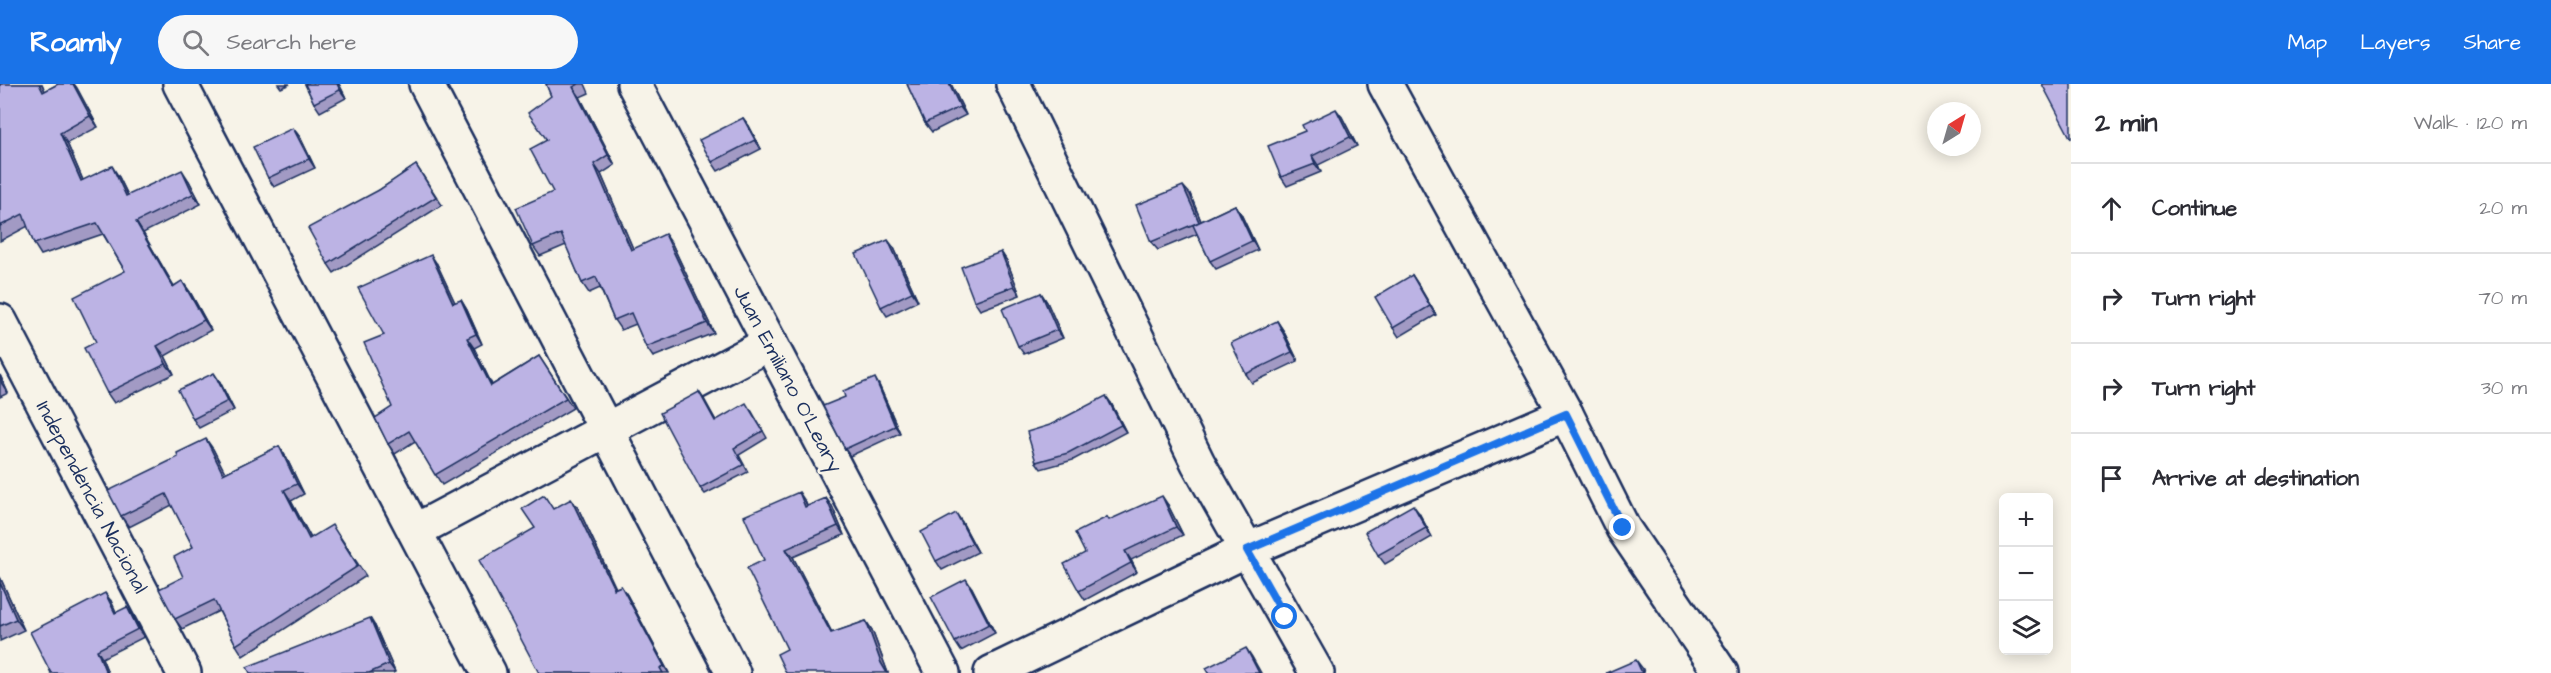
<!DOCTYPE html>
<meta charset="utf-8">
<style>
body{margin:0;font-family:"Architects Daughter",sans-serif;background:#f7f7f7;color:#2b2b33}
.controls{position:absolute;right:18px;bottom:18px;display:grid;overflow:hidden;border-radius:9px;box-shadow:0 3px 15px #0003}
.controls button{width:54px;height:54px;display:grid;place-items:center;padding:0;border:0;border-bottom:2px solid #e1e1e2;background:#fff;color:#2b2b33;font:30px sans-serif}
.compass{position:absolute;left:1927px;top:18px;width:54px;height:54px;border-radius:50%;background:#fff;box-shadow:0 3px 15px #0003;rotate:37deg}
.stop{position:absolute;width:18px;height:18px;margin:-14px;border:4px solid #1a73e8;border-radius:50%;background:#fff}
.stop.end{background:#1a73e8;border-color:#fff;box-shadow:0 2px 6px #0008}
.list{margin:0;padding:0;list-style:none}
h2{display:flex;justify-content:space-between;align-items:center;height:78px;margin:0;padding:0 24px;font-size:26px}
h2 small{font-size:20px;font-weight:400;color:#7c7c81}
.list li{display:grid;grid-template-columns:39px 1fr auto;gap:18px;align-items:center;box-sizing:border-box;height:90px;padding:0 24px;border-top:2px solid #e1e1e2}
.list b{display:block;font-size:22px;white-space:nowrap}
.list em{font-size:20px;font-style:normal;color:#7c7c81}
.icon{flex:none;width:33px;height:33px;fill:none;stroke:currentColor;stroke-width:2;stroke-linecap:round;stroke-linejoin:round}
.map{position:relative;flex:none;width:2071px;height:589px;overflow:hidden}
header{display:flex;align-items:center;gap:36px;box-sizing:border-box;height:84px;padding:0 30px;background:#1a73e8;color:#fff}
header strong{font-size:28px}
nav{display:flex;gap:33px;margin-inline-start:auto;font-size:21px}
.search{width:420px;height:54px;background:#f7f7f7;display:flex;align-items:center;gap:15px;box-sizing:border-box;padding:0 21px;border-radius:33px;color:#7c7c81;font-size:22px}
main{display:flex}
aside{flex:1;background:#fff}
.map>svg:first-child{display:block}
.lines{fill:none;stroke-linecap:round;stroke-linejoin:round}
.minor-casing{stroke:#1b2f5e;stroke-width:38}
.minor{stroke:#f7f3e8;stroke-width:33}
.wall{fill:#a29ac4;stroke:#1b2f5e;stroke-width:1.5}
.shaded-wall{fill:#847da0;stroke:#1b2f5e;stroke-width:1.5}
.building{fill:#bcb3e4;stroke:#1b2f5e;stroke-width:1.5}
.route{stroke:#1a73e8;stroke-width:8}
.labels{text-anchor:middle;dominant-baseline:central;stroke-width:5;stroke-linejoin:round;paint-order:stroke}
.street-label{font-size:21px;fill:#1b2f5e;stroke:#f7f3e8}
</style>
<header>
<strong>Roamly</strong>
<div class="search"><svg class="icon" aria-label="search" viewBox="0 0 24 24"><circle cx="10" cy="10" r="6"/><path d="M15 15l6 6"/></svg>Search here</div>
<nav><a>Map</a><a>Layers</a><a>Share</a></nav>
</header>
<main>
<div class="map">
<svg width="2071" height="589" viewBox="0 0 2071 589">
<rect width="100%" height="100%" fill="#f7f3e8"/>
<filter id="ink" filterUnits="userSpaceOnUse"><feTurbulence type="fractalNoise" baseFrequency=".0167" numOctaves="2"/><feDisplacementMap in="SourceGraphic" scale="12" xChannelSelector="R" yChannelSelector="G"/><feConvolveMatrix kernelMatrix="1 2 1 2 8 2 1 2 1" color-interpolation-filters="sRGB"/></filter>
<g filter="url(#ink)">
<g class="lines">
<g class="minor-casing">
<g id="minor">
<path d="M180 0 489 589"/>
<path d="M426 0 733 589"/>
<path d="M634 0 943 589"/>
<path d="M1013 0 1198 379 1317 589"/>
<path d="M1385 0 1566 330 1623 444 1721 589"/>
<path d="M0 237 184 589"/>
<path d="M415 447 770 259"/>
<path d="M991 589 1247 466 1566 330"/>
</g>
</g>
<use href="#minor" class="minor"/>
</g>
<g class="wall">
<path d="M0 0H42L45 7 58 0H74L98 43 67 59 83 96 119 93 128 111 189 97 201 120 143 149 174 202 182 197 190 208 211 246 165 272 174 290 114 319 107 309 96 258 125 187 103 150 41 171 34 160 28 142 0 157Z"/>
<path d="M278 0H290L281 4Z"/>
<path d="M305 0H339L346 14 320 28 314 19Z"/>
<path d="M546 0H585L589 9 580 13 615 81 601 90 633 165 672 160 714 249 653 273 646 263 636 240 621 246 614 236 600 204 589 209 582 199 566 161 540 172 533 162 553 108 547 56 551 12Z"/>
<path d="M907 0H951L966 31 932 48 925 39Z"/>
<path d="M1342 33 1357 62 1318 81 1321 88 1287 102 1281 93Z"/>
<path d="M743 34 749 42 761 65 718 87 712 78Z"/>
<path d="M300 53 315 84 274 103 268 94Z"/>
<path d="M416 81 442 121 334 189 328 180 379 106Z"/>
<path d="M1190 110 1201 137 1235 121 1241 130 1258 166 1216 185 1210 177 1197 150 1158 166 1151 158Z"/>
<path d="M894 164 918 217 887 232 881 223Z"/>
<path d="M1001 168 1007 177 1020 211 980 226 974 217Z"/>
<path d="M437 180 455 219 461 216 467 226 482 260 474 264 492 301 539 272 573 324 442 401 415 357 395 370 388 360 392 323 384 251Z"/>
<path d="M1412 191 1436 231 1399 253 1393 244Z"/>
<path d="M1041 209 1047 218 1063 254 1024 270 1018 262Z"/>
<path d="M1277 237 1283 246 1298 277 1252 299 1246 290Z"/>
<path d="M0 291 8 309 0 313Z"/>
<path d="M220 298 234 326 199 344 193 335Z"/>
<path d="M879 301 900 349 850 372 845 365Z"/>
<path d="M699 308 716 337 751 326 767 354 739 371 748 388 705 410 700 404Z"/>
<path d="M1111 319 1126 348 1073 376 1041 385 1036 378 1050 341Z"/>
<path d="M279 362 286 373 304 410 291 417 311 454 339 451 366 492 243 572 236 561 219 527 182 545 175 535 183 493 193 463 172 421 129 443 121 432 178 373 213 365 225 389Z"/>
<path d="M805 417 807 422H832L844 451 793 473 832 549 866 537 872 546 888 589 787 565 764 476Z"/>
<path d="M1168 421 1183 451 1131 476 1137 488 1085 516 1079 507 1085 469 1107 433 1109 436Z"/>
<path d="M578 424 616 504 621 502 627 511 669 589H539L535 444 553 425Z"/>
<path d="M1419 429 1432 453 1385 480 1378 471Z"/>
<path d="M962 438 978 468 942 486 936 477Z"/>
<path d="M0 493 24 546 0 557Z"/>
<path d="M972 504 995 549 961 567 955 558Z"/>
<path d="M111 517 116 529 133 532 144 553 102 574 108 589H51Z"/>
<path d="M375 542 395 588 393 589H250Z"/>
</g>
<g class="shaded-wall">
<path d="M39 0H42L50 19 43 8Z"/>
<path d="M73 0H74L77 4 98 43 90 32Z"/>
<path d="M337 0H339L346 14 340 6Z"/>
<path d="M949 0H951L966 31 960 23Z"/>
<path d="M573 3 580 13 615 81 608 71Z"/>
<path d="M1336 25 1342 33 1357 62 1350 53Z"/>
<path d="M743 34 749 42 761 65 755 56Z"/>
<path d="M293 44 300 53 315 84 309 75Z"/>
<path d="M60 49 67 59 88 108 81 97Z"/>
<path d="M1312 72 1318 81 1321 88 1315 80Z"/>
<path d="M594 80 601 90 638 176 631 166Z"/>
<path d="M112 82 119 93 133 122 126 112Z"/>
<path d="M182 86 189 97 201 120 193 110Z"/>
<path d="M1183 102 1190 110 1205 147 1199 138Z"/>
<path d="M1235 121 1241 130 1258 166 1252 157Z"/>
<path d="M136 138 143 149 180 213 173 203Z"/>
<path d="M665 150 672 160 714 249 707 239Z"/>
<path d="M888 156 894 164 918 217 912 208Z"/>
<path d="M1001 168 1007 177 1020 211 1014 202Z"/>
<path d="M431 171 437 180 460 229 453 219Z"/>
<path d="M1412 191 1418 200 1436 231 1430 222Z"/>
<path d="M182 197 190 208 211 246 204 236Z"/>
<path d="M1041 209 1047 218 1063 254 1057 246Z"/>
<path d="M461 216 467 226 482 260 476 250Z"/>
<path d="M1277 237 1283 246 1298 277 1292 268Z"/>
<path d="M467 254 474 264 497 311 491 302Z"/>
<path d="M157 262 165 272 174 290 166 280Z"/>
<path d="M214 289 220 298 234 326 228 317Z"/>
<path d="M0 291 8 309 2 300 0 295Z"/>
<path d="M875 294 879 301 900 349 895 342Z"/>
<path d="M699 308 704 315 720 344 715 337Z"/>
<path d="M1106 312 1111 319 1126 348 1121 341Z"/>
<path d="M206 355 213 365 231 400 223 390Z"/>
<path d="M279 362 286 373 304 410 297 400Z"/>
<path d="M284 406 291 417 317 466 309 455Z"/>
<path d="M799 408 805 417 811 431 805 423Z"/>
<path d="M1162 412 1168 421 1183 451 1176 443Z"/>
<path d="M826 414 832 422 844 451 838 442Z"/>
<path d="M571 415 578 424 620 514 614 505Z"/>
<path d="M1413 421 1419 429 1432 453 1426 444Z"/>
<path d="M956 429 962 438 978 468 972 459Z"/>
<path d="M786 465 793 473 837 558 831 549Z"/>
<path d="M1125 467 1131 476 1137 488 1131 479Z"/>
<path d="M0 493 24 546 16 535 0 499Z"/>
<path d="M966 495 972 504 995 549 989 540Z"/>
<path d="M621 502 627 511 669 589 664 582Z"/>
<path d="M105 509 111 517 121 538 115 529Z"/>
<path d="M127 523 133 532 144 553 138 545Z"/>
<path d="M370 534 375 542 395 588 389 580Z"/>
<path d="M866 537 872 546 888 589H887L881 579Z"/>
<path d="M1246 564 1252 573 1261 589H1259Z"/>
<path d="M97 566 102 574 108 589H106Z"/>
<path d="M1636 576 1643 585 1644 589H1642Z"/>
</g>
<g class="building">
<path d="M0 0H39L43 8 58 0H73L90 32 60 49 81 97 112 82 126 112 182 86 193 110 136 138 173 203 182 197 204 236 157 262 166 280 107 309 84 264 96 258 74 213 125 187 97 139 34 160 23 130 0 142Z"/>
<path d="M305 0H337L340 6 314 19Z"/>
<path d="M546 0H579L573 3 608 71 594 80 631 166 665 150 707 239 646 263 631 229 614 236 596 193 582 199 561 150 533 162 516 124 553 108 530 65 547 56 528 29 551 12Z"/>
<path d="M907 0H949L960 23 925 39Z"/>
<path d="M2042 0H2071V55Z"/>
<path d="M1336 25 1350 53 1312 72 1315 80 1281 93 1268 62 1305 47 1302 41Z"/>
<path d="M743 34 755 56 712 78 699 56Z"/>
<path d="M293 44 309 75 268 94 253 63Z"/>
<path d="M416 81 436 113 328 180 308 144 379 106Z"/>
<path d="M1183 102 1199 138 1151 158 1136 121Z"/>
<path d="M1235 121 1252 157 1210 177 1193 141Z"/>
<path d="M888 156 912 208 881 223 856 170Z"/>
<path d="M1001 168 1014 202 974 217 961 183Z"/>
<path d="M431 171 453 219 461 216 476 250 467 254 491 302 539 272 566 314 435 391 409 347 388 360 375 334 392 323 364 259 384 251 358 204Z"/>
<path d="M1412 191 1430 222 1393 244 1375 213Z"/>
<path d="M1041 209 1057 246 1018 262 1002 225Z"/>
<path d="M1277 237 1292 268 1246 290 1231 259Z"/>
<path d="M214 289 228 317 193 335 178 306Z"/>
<path d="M875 294 895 342 845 365 823 322 845 313 843 307Z"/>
<path d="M699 308 715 337 746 319 763 347 734 364 743 381 700 404 660 329Z"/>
<path d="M1106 312 1121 341 1068 369 1036 378 1027 348 1050 341Z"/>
<path d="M206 355 223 390 279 362 297 400 284 406 309 455 332 441 358 482 236 561 214 516 175 535 159 505 183 493 174 473 193 463 166 410 121 432 108 407 178 373 177 369Z"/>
<path d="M799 408 805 423 826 414 838 442 786 465 831 549 866 537 881 579 887 589H786L777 570 787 565 747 484 764 476 744 432Z"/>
<path d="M544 411 553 425 571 415 614 505 621 502 664 582 660 584 663 589H539L479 476 535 444 522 425Z"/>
<path d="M1162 412 1176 443 1125 467 1131 479 1079 507 1064 480 1085 469 1075 449 1107 433 1109 436Z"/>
<path d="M1413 421 1426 444 1378 471 1365 448Z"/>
<path d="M956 429 972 459 936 477 921 448Z"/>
<path d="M966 495 989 540 955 558 931 513Z"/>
<path d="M0 499 16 535 0 542Z"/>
<path d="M105 509 115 529 127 523 138 545 97 566 106 589H51L30 548Z"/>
<path d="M370 534 389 580 369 589H250L247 583Z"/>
<path d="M1246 564 1259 589H1209L1206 584Z"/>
<path d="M1636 576 1642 589H1606Z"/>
</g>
</g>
<g class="lines" filter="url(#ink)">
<path class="route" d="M1285 533 1247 466 1566 330 1623 444"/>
</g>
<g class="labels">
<g class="street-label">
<text transform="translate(788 295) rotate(62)">Juan Emiliano O'Leary</text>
<text transform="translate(92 413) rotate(62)">Independencia Nacional</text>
</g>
</g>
</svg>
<div class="controls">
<button>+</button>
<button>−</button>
<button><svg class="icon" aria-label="layers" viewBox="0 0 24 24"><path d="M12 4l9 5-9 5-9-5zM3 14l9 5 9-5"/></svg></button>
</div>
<svg class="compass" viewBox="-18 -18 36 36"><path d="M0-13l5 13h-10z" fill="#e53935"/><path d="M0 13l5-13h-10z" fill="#7c7c81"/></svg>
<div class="stop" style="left:1285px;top:533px"></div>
<div class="stop end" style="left:1623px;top:444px"></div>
</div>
<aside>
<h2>2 min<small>Walk · 120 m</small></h2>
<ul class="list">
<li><svg class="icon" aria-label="ahead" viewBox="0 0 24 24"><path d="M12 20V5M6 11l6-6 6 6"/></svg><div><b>Continue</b></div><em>20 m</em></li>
<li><svg class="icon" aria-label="right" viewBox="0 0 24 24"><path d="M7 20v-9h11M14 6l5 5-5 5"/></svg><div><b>Turn right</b></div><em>70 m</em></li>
<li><svg class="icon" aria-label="right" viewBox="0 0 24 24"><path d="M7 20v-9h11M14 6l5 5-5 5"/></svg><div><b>Turn right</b></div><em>30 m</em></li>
<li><svg class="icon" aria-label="arrive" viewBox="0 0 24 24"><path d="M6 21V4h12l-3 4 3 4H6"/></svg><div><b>Arrive at destination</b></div></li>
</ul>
</aside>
</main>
